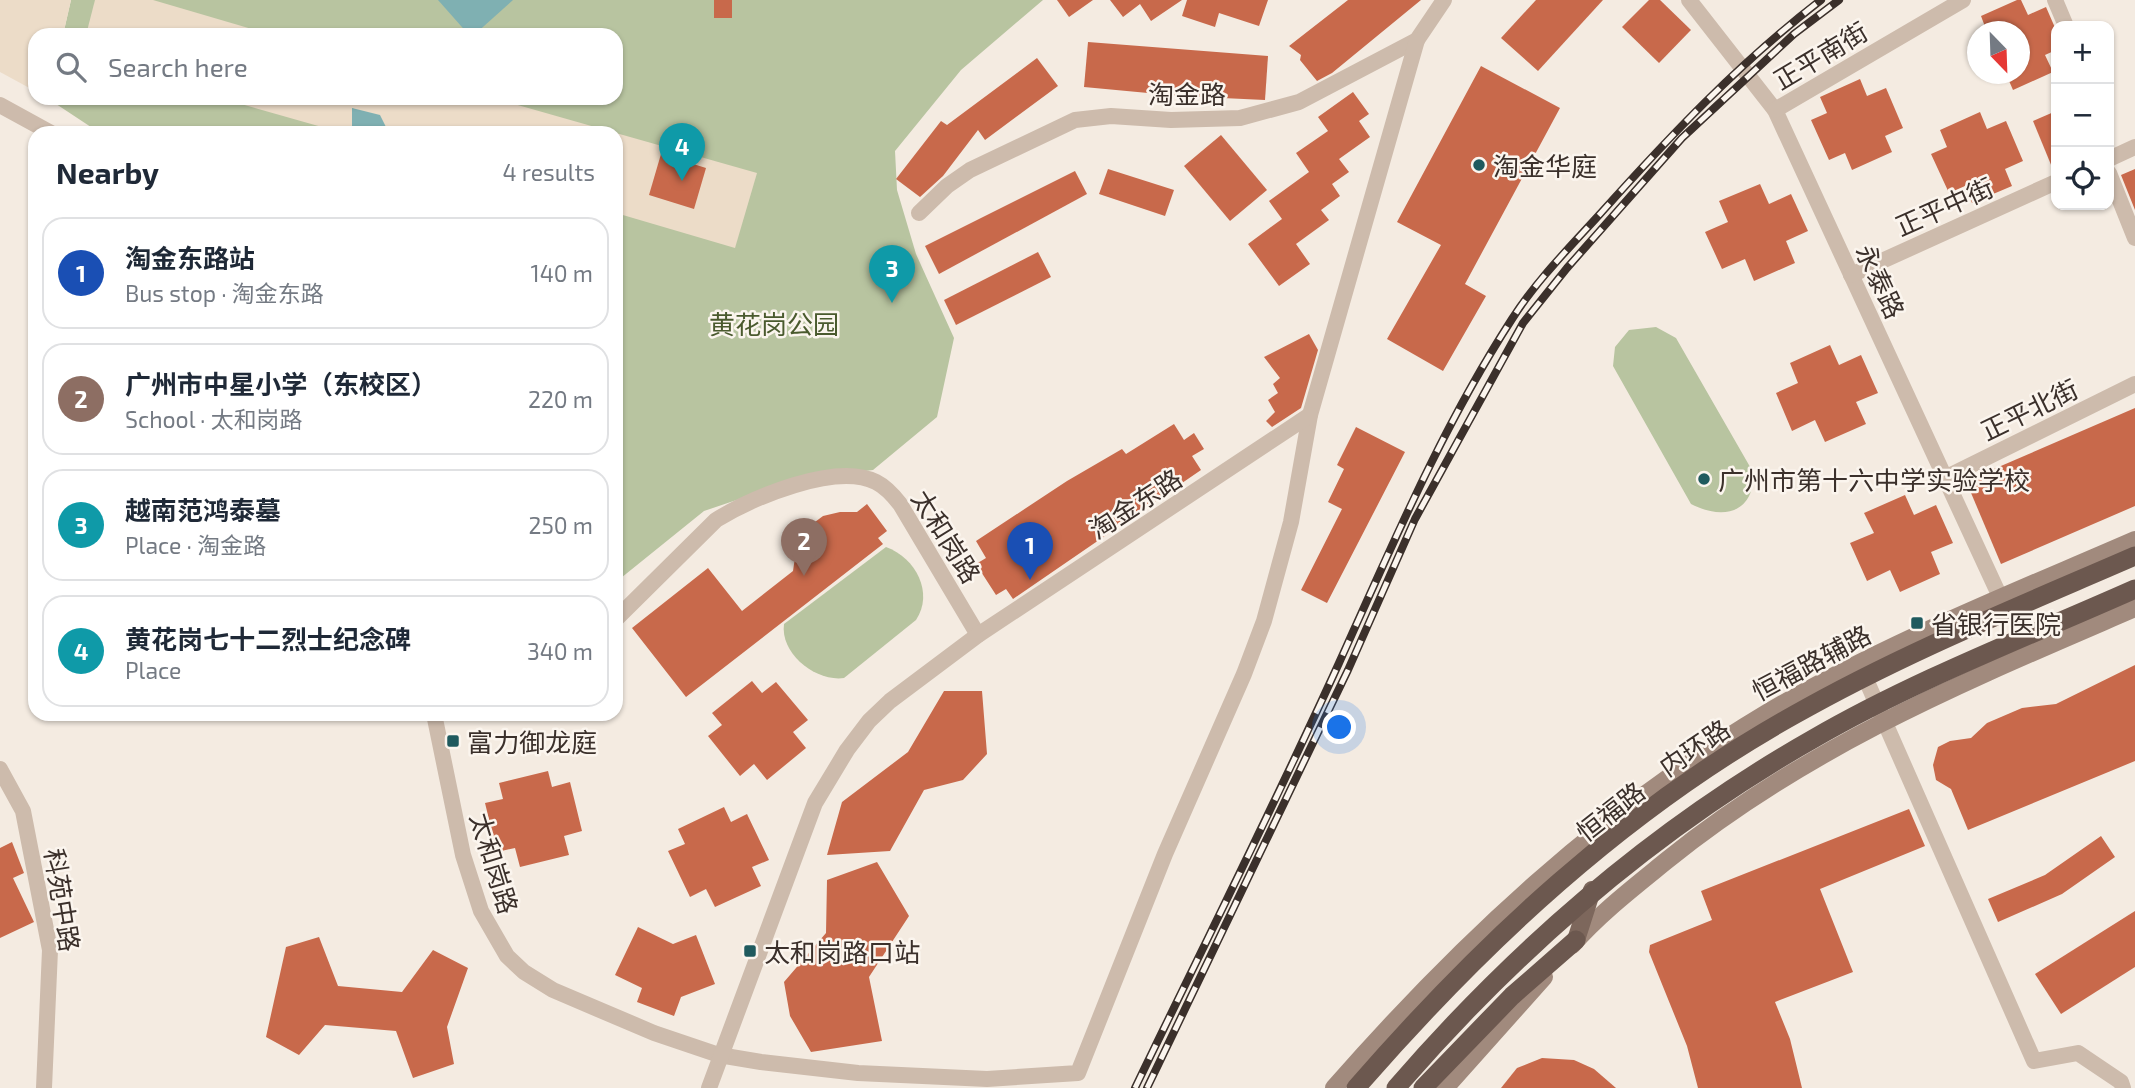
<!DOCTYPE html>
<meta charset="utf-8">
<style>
body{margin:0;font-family:"Exo 2","Noto Sans SC",sans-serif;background:#f6f6f7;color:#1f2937}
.controls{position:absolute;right:21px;top:21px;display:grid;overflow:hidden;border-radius:14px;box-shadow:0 2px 5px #0004}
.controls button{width:63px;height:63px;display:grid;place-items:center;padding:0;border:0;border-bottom:2px solid #e0e1e3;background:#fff;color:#1f2937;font:35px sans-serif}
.compass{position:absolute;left:1967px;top:21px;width:63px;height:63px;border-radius:50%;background:#fff;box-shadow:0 2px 5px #0004;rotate:157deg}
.you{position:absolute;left:1340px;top:728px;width:24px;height:24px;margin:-18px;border:5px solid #fff;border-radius:50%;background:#1a73e8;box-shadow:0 0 0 10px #1a73e833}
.badge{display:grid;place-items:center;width:46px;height:46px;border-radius:50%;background:#1f5a5e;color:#fff;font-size:23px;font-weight:700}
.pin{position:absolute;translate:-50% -58px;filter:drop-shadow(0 2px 4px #0008)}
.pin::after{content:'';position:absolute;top:37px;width:24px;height:21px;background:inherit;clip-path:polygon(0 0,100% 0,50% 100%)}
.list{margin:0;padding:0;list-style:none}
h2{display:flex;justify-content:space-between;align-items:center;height:91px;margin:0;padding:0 28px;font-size:30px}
h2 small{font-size:23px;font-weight:400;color:#747a83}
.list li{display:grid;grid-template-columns:46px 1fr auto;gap:21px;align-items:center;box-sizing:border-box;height:112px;margin:0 14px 14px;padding:0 14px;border:2px solid #e0e1e3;border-radius:21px}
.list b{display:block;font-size:26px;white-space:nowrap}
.list p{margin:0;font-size:23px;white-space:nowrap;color:#747a83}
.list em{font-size:23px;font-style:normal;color:#747a83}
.icon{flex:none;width:38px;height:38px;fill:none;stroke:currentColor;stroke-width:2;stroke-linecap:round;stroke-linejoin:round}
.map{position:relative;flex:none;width:2135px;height:1088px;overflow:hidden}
.search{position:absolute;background:#fff;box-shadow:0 2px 5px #0004;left:28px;top:28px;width:595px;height:77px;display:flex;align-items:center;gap:18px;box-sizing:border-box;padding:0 24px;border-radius:21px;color:#747a83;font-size:26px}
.panel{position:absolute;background:#fff;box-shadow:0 2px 5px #0004;left:28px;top:126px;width:595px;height:595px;border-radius:21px}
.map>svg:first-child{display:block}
.green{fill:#b8c4a0}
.plaza{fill:#ecdcc8}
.water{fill:#7fb0b2}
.building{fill:#c8694b}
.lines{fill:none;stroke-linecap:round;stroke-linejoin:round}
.minor{stroke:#cdbbac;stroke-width:16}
.secondary{stroke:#a18a7d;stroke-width:18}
.primary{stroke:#7d675c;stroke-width:18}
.trunk{stroke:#6c584f;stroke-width:19}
.rail-casing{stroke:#3b302b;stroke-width:8}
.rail{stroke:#fbf5ee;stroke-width:5;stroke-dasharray:16;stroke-linecap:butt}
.trunk-bridge{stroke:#6c584f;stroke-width:19}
.poi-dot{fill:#1f5a5e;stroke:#fbf5ee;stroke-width:2.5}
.labels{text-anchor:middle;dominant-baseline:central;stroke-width:5;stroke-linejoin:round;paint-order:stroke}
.street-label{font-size:26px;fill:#3b302b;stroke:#fbf5ee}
.poi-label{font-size:26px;fill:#3b302b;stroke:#fbf5ee;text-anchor:start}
.park-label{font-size:26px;fill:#4a5a2e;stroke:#fbf5ee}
</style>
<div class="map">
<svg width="2135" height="1088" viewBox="0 0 2135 1088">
<rect width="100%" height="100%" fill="#f4ebe1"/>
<g class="green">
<path d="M71 0H1043L961 70 895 151 897 190 916 254 954 338 937 417 873 470 799 479 704 511 616 582V133H100L47 98H616V35H63Z"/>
<path d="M1656 327 1676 338 1753 472C1752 478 1753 488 1750 494 1739 519 1710 514 1691 504L1613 366 1615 347 1629 330Z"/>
<path d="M886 547C916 558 934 593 916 620L844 678C816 682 780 654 784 624Z"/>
</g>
<g class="plaza">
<path d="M0 0H71L63 35H35V91L0 72Z"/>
<path d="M95 0H153L272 35H86Z"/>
<path d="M220 98H493L616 133H389L382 122 352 108V133H343Z"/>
<path d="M616 133 757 173 735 248 616 213Z"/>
</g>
<g class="water">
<path d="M438 0H513L474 35H469Z"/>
<path d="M352 108 380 115 389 133H352Z"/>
</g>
<g class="building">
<rect x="714" y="0" width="18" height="18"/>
<path d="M1057 0H1093L1069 17Z"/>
<path d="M1110 0H1182L1151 21 1140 4 1123 17Z"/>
<path d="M1187 0H1268L1259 26 1219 13 1215 27 1182 16Z"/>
<path d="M1348 0H1421L1332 73 1317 81 1300 60 1301 55 1289 46Z"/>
<path d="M1536 0H1603L1538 71 1501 38Z"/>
<path d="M1649 0H1660L1691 30 1659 63 1622 27Z"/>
<path d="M2017 0H2021L2028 15 2046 7 2056 30V50L2045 55 2053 72 2013 90 2006 74H2020V32H1987L1981 16Z"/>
<path d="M1088 42 1268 56 1265 100 1180 96 1084 87Z"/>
<path d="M1037 58 1058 86 985 140 978 130 943 176 920 197 896 179 941 121 947 125Z"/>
<path d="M1481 66 1560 108 1465 284 1486 296 1443 371 1387 339 1441 245 1397 222Z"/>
<path d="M1860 79 1867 96 1886 88 1903 128 1885 136 1892 152 1852 170 1845 153 1829 160 1811 120 1827 113 1820 97Z"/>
<path d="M1353 92 1369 114 1359 121 1370 137 1339 159 1349 172 1332 184 1340 196 1321 210 1329 220 1296 244 1310 264 1279 286 1248 244 1282 219 1269 201 1309 172 1296 153 1328 131 1318 117Z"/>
<path d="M2056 111V172H2054L2033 121Z"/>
<path d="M1980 112 1987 129 2006 121 2023 161 2005 169 2012 186 1972 203 1965 186 1949 193 1931 154 1947 147 1940 130Z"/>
<path d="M1221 135 1267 190 1230 221 1184 166Z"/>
<path d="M661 154 706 168 694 209 649 195Z"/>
<path d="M1108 169 1174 190 1165 216 1099 194Z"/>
<path d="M2135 169V210L2121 175Z"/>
<path d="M1075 171 1087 194 939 274 925 246Z"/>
<path d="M1760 184 1769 204 1791 194 1808 231 1786 241 1795 263 1754 281 1745 259 1722 269 1705 232 1728 222 1719 201Z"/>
<path d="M1038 252 1051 277 956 325 944 300Z"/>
<path d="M1309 334 1318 350 1301 408 1272 427 1266 421 1275 412 1268 400 1278 393 1273 384 1280 378 1264 357Z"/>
<path d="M1830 345 1839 365 1861 355 1878 393 1856 402 1866 424 1825 442 1815 420 1792 431 1776 393 1798 383 1790 363Z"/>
<path d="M2135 408V506L2001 564 1966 481Z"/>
<path d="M1174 424 1184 440 1194 433 1204 449 1192 456 1201 470 1013 599 1006 589 996 595 976 564 986 558 976 541 1067 481 1122 449 1126 454Z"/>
<path d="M1356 427 1405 452 1327 603 1301 590 1342 509 1328 502 1344 469 1337 465Z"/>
<path d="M1905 495 1914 515 1936 505 1953 543 1931 552 1940 574 1900 592 1890 570 1867 581 1850 543 1874 533 1864 513Z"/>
<path d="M867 504 887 531 878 538 883 544 686 697 632 628 708 568 742 611 793 571 797 544 807 528 823 516 840 512H857Z"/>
<path d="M2135 665V761L1968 830 1951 789 1936 780 1933 765 1938 747 1950 741 1971 738 1987 723 2022 708 2056 704Z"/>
<path d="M752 681 762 693 776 682 808 720 793 732 806 748 767 780 754 764 740 776 708 736 722 725 712 713Z"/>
<path d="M944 691H982L987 754 963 780 924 790 890 851 827 855 842 802 908 752Z"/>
<path d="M548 771 552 787 570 782 582 831 564 836 569 855 520 867 515 848 497 852 485 803 503 799 499 783Z"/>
<path d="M724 807 731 822 747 814 769 860 752 867 761 886 715 907 706 889 690 897 668 851 685 844 678 829Z"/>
<path d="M1909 809 1925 846 1820 889 1853 972 1775 1002 1790 1039 1802 1088H1698L1687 1046 1649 952 1650 945 1712 920 1701 891Z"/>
<path d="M2101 836 2115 857 2062 894 1998 922 1988 899 2045 875Z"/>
<path d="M12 842 24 873 13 878 34 922 0 938V848Z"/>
<path d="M877 862 909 916 869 977 882 1041 811 1052 790 1016 784 982 826 933 827 880Z"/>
<path d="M2135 911V967L2061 1014 2035 974Z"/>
<path d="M638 927 673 944 696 935 715 984 681 997 674 1016 637 1002 642 988 615 975Z"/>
<path d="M319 937 338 986 402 992 433 950 468 968 447 1027 454 1064 413 1078 396 1031 325 1025 299 1055 266 1037 286 947Z"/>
<path d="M1542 1058 1574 1060 1594 1069 1616 1088H1501L1517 1068Z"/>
</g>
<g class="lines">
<g class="minor">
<path d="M1689 0 1775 110 2001 599"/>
<path d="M2055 0 2066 26"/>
<path d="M0 105 51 133"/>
<path d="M1775 110 1963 0"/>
<path d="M2109 159 2135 147"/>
<path d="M2109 173 2135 238"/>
<path d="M919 213 947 186 970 170 1075 120 1111 116 1171 120 1240 118 1299 102 1417 40 1444 0"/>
<path d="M1851 275 2056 182"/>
<path d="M1945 478 2135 384"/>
<path d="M616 619 716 520C752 498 835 462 876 482 886 487 893 495 900 504L978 635"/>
<path d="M1860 666 2034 1061 2078 1053 2121 1082 2123 1088"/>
<path d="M434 714 463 855 481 911 507 956 524 972 553 990 654 1033 719 1055 761 1062 858 1073 987 1079 1078 1073 1165 854 1244 674 1264 621 1291 522 1310 415 1417 40"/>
<path d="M0 769 23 811 50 950 44 1088"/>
<path d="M709 1088 815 803 847 750 869 721 890 701 978 635 1310 415"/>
</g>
<g class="secondary">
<path d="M1572 945C1599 914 1634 887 1666 861 1811 744 1966 681 2135 608"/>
<path d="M1334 1088C1461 943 1601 812 1767 713 1884 644 2011 594 2135 540"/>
<path d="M1445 1088 1544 977"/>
</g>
<path class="primary" d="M1576 940 1592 890"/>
<path class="trunk" d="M1423 1088 1512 996 1576 940"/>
<g class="rail-casing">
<g id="rail">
<path d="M1135 1088C1203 947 1274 806 1339 663 1392 546 1442 427 1512 319 1536 281 1570 247 1600 214 1669 137 1739 63 1821 0"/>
<path d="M1147 1088 1348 670 1415 519 1523 323 1567 268 1682 138 1794 34 1839 0"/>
</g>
</g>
<use href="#rail" class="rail"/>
<g class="trunk-bridge">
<path d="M1356 1088C1483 942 1624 810 1794 715 1903 653 2020 606 2135 556"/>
<path d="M1396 1088C1516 949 1653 830 1813 739 1915 680 2027 637 2135 589"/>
</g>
</g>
<g class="poi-dot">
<circle cx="1479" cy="165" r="7"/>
<circle cx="1704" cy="479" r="7"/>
<rect x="1910" y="616" width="14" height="14" rx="3.5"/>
<rect x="446" y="734" width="14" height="14" rx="3.5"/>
<rect x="743" y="944" width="14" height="14" rx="3.5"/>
</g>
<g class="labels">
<g class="street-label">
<text transform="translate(1820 55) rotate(-31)">正平南街</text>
<text x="1187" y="93">淘金路</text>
<text transform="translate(1944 206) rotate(-24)">正平中街</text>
<text transform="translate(1881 281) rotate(65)">永泰路</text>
<text transform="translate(2029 409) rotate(-26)">正平北街</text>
<text transform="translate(1135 503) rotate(-33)">淘金东路</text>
<text transform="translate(947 536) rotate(58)">太和岗路</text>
<text transform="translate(1811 662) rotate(-28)">恒福路辅路</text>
<text transform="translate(1694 747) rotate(-34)">内环路</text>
<text transform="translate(1610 811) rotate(-38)">恒福路</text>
<text transform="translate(495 863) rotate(73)">太和岗路</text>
<text transform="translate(63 900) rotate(81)">科苑中路</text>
</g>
<g class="poi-label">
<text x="1493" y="165">淘金华庭</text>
<text x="1718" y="479">广州市第十六中学实验学校</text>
<text x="1931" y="623">省银行医院</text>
<text x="467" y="741">富力御龙庭</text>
<text x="764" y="951">太和岗路口站</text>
</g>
<g class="park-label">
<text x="774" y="323">黄花岗公园</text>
</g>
</g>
</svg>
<div class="controls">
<button>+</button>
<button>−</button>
<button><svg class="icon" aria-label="locate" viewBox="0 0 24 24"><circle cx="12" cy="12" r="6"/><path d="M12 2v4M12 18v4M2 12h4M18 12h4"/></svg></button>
</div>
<svg class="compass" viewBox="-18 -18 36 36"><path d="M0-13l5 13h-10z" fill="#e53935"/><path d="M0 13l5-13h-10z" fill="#747a83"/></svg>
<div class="you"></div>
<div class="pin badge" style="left:1030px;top:580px;background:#1a4fb4">1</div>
<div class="pin badge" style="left:804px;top:576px;background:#8d6e63">2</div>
<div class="pin badge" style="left:892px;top:303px;background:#0f9aa8">3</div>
<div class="pin badge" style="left:682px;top:181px;background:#0f9aa8">4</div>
<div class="search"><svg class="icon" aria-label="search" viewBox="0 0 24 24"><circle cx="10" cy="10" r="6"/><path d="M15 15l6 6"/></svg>Search here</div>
<section class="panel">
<h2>Nearby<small>4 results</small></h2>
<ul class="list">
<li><span class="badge" style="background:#1a4fb4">1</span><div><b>淘金东路站</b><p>Bus stop · 淘金东路</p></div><em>140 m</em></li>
<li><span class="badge" style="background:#8d6e63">2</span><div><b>广州市中星小学（东校区）</b><p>School · 太和岗路</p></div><em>220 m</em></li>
<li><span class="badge" style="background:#0f9aa8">3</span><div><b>越南范鸿泰墓</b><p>Place · 淘金路</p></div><em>250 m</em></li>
<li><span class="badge" style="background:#0f9aa8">4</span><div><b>黄花岗七十二烈士纪念碑</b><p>Place</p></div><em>340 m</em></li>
</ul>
</section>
</div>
